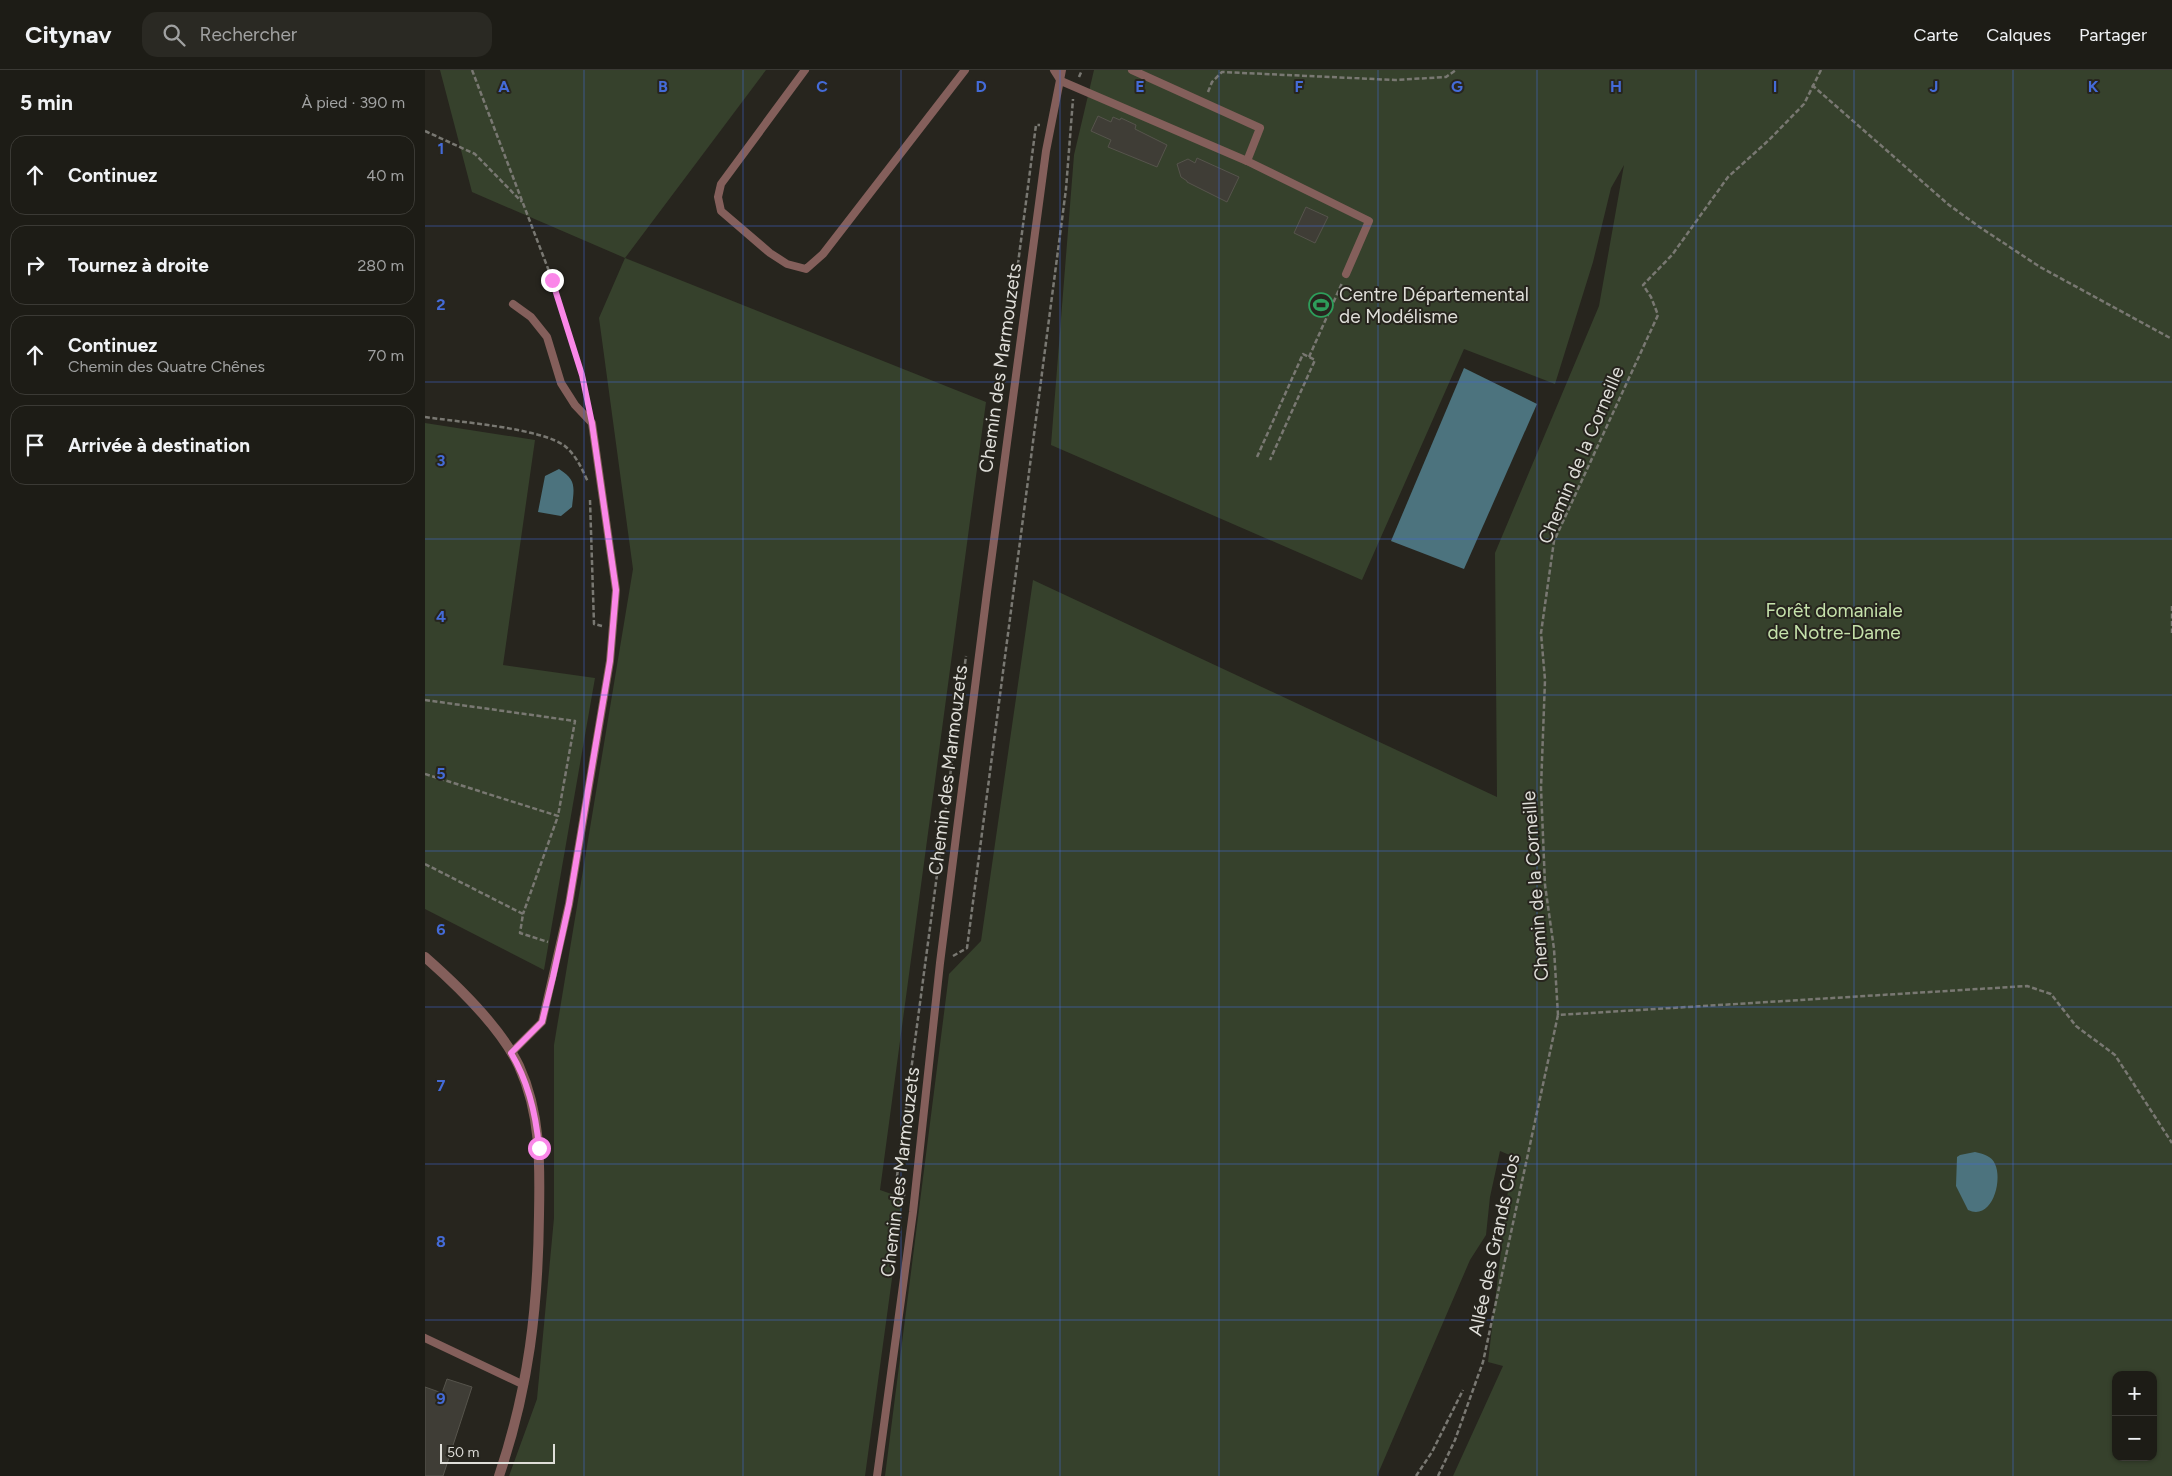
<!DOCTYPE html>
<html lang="fr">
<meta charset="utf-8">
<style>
body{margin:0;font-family:Figtree,sans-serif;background:#2a2923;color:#f1f3f6}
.controls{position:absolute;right:15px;bottom:15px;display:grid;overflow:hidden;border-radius:10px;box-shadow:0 1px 4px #0004}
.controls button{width:45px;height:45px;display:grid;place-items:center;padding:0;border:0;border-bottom:1px solid #3b3a35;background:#1d1c16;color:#f1f3f6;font:25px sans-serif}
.scale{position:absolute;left:15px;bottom:12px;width:115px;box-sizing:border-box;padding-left:5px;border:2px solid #dfded9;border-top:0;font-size:14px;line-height:18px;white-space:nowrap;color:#dfded9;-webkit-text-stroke:4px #27251e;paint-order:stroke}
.stop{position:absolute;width:15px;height:15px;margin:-11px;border:4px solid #fa87e8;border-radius:50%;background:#fff}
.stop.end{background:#fa87e8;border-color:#fff;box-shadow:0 1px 5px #0008}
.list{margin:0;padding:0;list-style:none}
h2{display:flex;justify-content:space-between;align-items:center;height:65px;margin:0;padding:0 20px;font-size:21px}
h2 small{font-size:16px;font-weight:400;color:#a0a1a1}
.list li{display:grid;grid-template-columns:32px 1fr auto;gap:15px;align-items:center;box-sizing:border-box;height:80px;margin:0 10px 10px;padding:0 10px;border:1px solid #3b3a35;border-radius:15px}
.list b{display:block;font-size:19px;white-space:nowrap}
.list p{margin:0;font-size:16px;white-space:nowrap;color:#a0a1a1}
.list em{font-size:16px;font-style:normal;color:#a0a1a1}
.icon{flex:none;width:28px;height:28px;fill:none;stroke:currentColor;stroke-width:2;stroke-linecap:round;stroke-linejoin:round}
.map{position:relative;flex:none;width:1747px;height:1406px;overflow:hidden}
header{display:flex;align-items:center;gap:30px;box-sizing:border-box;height:70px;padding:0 25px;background:#1d1c16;border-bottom:1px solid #3b3a35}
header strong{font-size:24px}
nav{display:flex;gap:28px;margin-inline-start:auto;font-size:18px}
.search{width:350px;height:45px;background:#2a2923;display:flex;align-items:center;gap:12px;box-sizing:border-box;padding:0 18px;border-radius:15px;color:#a0a1a1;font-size:19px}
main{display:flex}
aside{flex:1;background:#1d1c16}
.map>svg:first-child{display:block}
.green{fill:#36412c;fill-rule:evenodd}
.water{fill:#4c737e}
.building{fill:#3f3d36;stroke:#56544c}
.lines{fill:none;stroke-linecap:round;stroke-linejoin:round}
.path{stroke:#797872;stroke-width:2.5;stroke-dasharray:5 2.5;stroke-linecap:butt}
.service{stroke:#845f5b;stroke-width:8}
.minor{stroke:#845f5b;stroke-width:10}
.route{stroke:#fa87e8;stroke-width:6}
.grid{fill:none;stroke:#446bd8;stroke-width:1;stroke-opacity:0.55}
.labels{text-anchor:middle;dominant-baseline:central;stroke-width:4;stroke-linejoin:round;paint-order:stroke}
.poi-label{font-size:19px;fill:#dfded9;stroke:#27251e;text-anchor:start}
.street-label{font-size:19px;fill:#dfded9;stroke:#27251e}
.park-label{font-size:19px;fill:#c5e1ab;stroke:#27251e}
.grid-label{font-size:16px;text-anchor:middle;font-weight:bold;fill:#446bd8;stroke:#27251e;stroke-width:4;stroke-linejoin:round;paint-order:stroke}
</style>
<header>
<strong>Citynav</strong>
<div class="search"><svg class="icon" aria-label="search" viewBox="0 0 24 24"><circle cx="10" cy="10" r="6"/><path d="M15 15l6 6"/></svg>Rechercher</div>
<nav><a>Carte</a><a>Calques</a><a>Partager</a></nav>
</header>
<main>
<aside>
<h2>5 min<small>À pied · 390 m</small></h2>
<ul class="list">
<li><svg class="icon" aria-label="ahead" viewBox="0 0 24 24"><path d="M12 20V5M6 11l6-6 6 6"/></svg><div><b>Continuez</b></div><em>40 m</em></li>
<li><svg class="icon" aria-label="right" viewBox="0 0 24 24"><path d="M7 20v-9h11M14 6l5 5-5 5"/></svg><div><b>Tournez à droite</b></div><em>280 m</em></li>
<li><svg class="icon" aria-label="ahead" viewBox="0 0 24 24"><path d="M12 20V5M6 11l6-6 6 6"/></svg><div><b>Continuez</b><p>Chemin des Quatre Chênes</p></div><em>70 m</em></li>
<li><svg class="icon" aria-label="arrive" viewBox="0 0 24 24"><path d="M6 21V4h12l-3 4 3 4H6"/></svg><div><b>Arrivée à destination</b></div></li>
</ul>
</aside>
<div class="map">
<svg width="1747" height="1406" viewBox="0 0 1747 1406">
<rect width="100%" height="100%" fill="#27251e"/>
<g class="green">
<path d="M15 0H341L200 188 561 332 455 1120 478 1128 440 1406H84L112 1329 129 1148V975L208 499 174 248 200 188 47 122Z"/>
<path d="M669 0H1747V1406H1028L1078 1296 1063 1292 1087 1086 1075 1081 1065 1127 1061 1165 1045 1190 952 1406H460L524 904 556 871 608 510 1072 727 1070 483 1174 236 1199 95 1186 118 1168 192 1130 314 1039 279 937 510 626 375 649 85ZM1691 1305H1728V1387H1691Z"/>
<path d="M0 353 110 370 78 595 170 608 119 900 0 839Z"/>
</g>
<g class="water">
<path d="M1039 298 1112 334 1039 499 966 471Z"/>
<path d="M134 399C152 410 149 418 147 437L136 446 113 442 120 406Z"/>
<path d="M1550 1082C1558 1084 1567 1086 1570 1094 1578 1111 1567 1151 1543 1140L1531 1116 1532 1087 1535 1085Z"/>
</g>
<g class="building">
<path d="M673 46 686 52 688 47 695 50 696 48 711 55 710 59 742 75 732 97 683 77 686 70 666 61Z"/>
<path d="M772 88 814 107 802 132 762 112V111L756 107 752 94 763 89 770 93Z"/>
<path d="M881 137 903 147 890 173 869 163Z"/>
<path d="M22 1309 47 1317 18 1406H0V1317L17 1323Z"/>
</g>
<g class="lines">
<g class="path">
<path d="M47 0 127 209 157 305 163 332"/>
<path d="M1396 0 1379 34 1344 70 1303 107 1247 185 1218 215 1226 227 1233 245 1129 471 1116 563 1120 610 1116 718 1120 815 1129 879 1133 945 1602 916 1626 924 1651 956 1690 985 1747 1073"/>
<path d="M654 7 657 0"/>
<path d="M1387 15 1524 135 1556 158 1615 197 1747 269"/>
<path d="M783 22 787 12 797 2 970 10 1021 7 1031 0"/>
<path d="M0 61 50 84 97 132"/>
<path d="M588 232 611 55H615"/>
<path d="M884 287 917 213"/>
<path d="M0 347C32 352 119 358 141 377 152 387 157 399 163 412"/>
<path d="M832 387 878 284 890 290 845 390"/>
<path d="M165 430 169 554 177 556"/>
<path d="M1747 536V563"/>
<path d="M0 630 150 651 133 746"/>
<path d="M0 704 133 746 98 844"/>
<path d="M0 794 98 844 95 863 123 872"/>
<path d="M528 886 542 878 641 119 648 29"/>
<path d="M480 1126 475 1122 471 1114 541 586"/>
<path d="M991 1406 1007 1382 1038 1320"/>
<path d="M1013 1406 1030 1370 1058 1292 1133 945"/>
</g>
<g class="service">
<path d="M380 0 296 114 293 127 296 141 345 183 362 194 381 199 398 184 540 0"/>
<path d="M629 0 636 11 822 91 944 151 921 204"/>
<path d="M707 0 835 58 822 91"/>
<path d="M86 983 117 952 144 834 185 591 191 520 167 353 150 335 136 313 122 267 106 247 88 234"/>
<path d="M0 1268 99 1315"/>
<path d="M452 1406 488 1142 515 893 562 522 621 81 637 0"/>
</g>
<path class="minor" d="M0 887C33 916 75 956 94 996 116 1044 115 1093 114 1145 113 1238 104 1317 74 1406"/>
</g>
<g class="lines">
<path class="route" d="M114 1078C111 1044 104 1013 86 983L117 952 128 907 144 834 170 679 185 591 191 520 167 353 157 305 127 210"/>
</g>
<path class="grid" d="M159 0V1406M318 0V1406M476 0V1406M635 0V1406M794 0V1406M953 0V1406M1112 0V1406M1271 0V1406M1429 0V1406M1588 0V1406M0 156H1747M0 312H1747M0 469H1747M0 625H1747M0 781H1747M0 937H1747M0 1094H1747M0 1250H1747"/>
<defs>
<g id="stadium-ring" transform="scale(1.25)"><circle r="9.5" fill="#27251e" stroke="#2e9e5b" stroke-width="1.5"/><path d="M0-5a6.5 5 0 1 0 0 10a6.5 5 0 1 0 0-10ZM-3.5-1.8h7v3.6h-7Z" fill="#2e9e5b"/></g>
</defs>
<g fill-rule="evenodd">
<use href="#stadium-ring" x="896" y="235"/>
</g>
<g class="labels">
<g class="poi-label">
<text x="914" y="224">Centre Départemental<tspan x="914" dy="22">de Modélisme</tspan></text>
</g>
<g class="street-label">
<text transform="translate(575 298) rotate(-82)">Chemin des Marmouzets</text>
<text transform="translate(1156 385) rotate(-67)">Chemin de la Corneille</text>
<text transform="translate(523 700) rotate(-83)">Chemin des Marmouzets</text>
<text transform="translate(1110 816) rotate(-94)">Chemin de la Corneille</text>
<text transform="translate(475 1102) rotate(-83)">Chemin des Marmouzets</text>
<text transform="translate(1069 1175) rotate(-78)">Allée des Grands Clos</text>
</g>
<g class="park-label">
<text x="1409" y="540">Forêt domaniale<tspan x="1409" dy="22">de Notre-Dame</tspan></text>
</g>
</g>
<g class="grid-label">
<text x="79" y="22">A</text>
<text x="238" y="22">B</text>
<text x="397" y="22">C</text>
<text x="556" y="22">D</text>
<text x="715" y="22">E</text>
<text x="874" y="22">F</text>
<text x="1032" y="22">G</text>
<text x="1191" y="22">H</text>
<text x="1350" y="22">I</text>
<text x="1509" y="22">J</text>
<text x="1668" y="22">K</text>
<text x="16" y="84">1</text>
<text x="16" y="240">2</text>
<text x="16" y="396">3</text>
<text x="16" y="552">4</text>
<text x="16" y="709">5</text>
<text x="16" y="865">6</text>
<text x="16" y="1021">7</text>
<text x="16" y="1177">8</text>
<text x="16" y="1334">9</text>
</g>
</svg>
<div class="controls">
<button>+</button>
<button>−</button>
</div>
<div class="scale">50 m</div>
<div class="stop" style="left:114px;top:1078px"></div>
<div class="stop end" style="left:127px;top:210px"></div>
</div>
</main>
